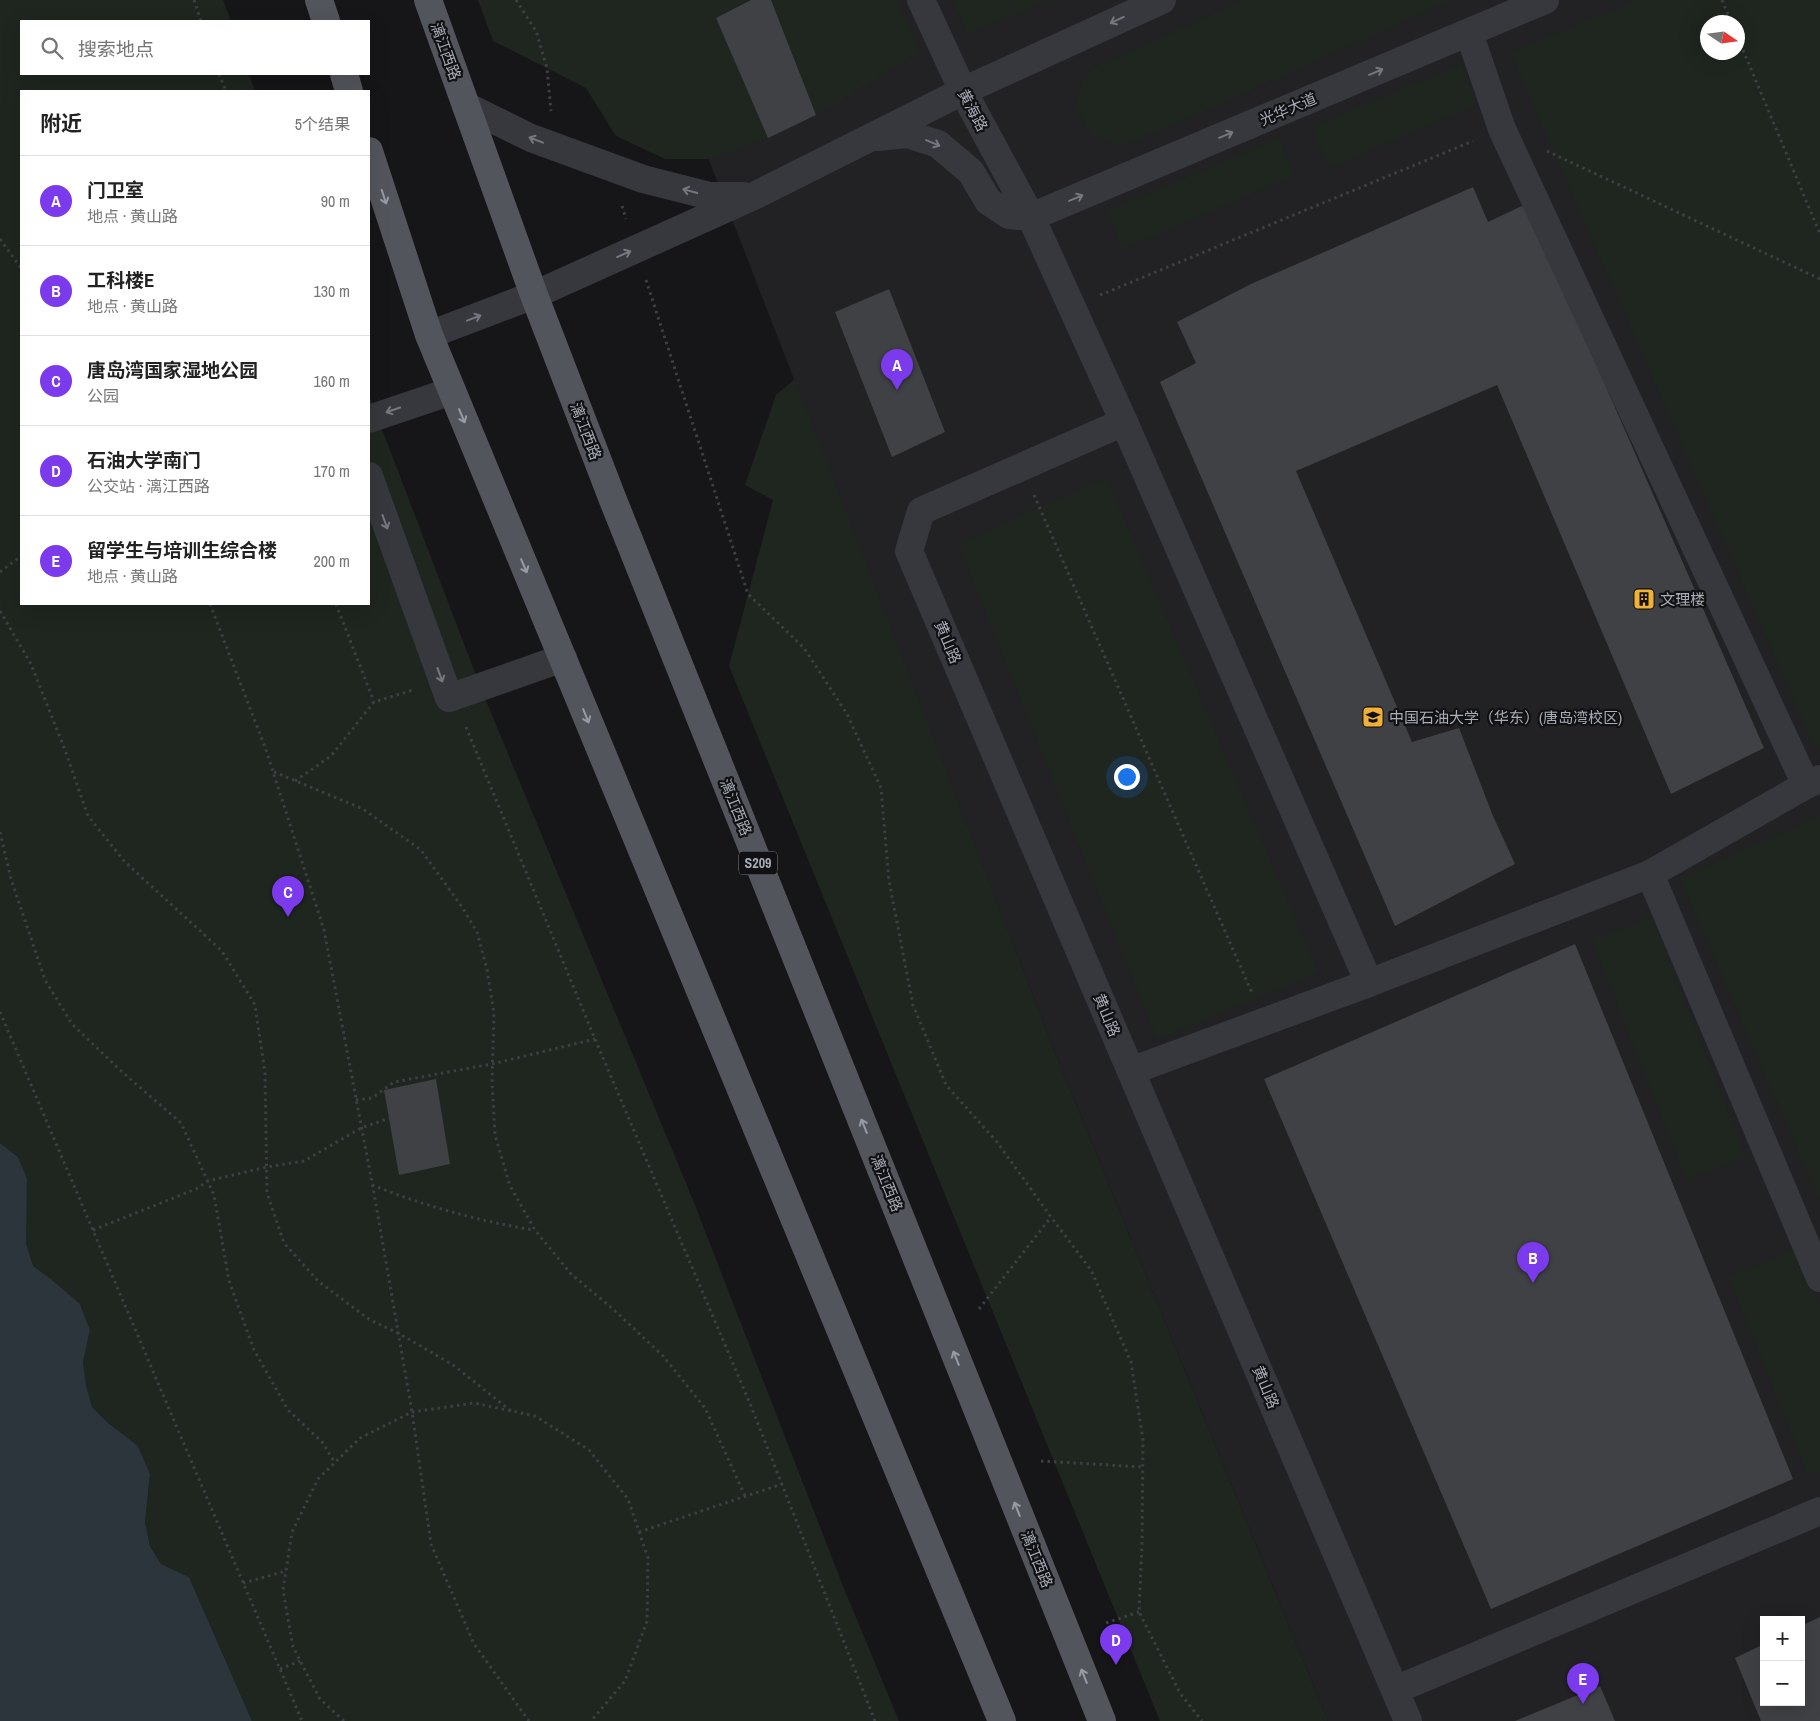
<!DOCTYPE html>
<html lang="zh">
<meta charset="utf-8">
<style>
body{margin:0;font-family:"Archivo Narrow","Noto Sans SC",sans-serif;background:#f2f2f2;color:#222}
.controls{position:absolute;right:15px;bottom:15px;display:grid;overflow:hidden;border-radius:0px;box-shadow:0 5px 20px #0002}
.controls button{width:45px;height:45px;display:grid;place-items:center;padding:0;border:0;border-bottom:1px solid #e0e0e0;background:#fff;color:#222;font:25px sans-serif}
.compass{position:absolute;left:1700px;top:15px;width:45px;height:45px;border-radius:50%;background:#fff;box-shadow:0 5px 20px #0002;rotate:103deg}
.you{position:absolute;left:1126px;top:776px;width:18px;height:18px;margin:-12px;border:4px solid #fff;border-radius:50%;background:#1a73e8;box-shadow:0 0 0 8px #1a73e833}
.badge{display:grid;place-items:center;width:32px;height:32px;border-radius:50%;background:#7c3aed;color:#fff;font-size:16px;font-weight:700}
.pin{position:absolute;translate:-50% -41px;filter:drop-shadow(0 1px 2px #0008)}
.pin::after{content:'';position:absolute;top:26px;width:18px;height:15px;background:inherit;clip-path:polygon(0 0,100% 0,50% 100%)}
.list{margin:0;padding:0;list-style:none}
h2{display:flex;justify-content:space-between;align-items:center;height:65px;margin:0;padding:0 20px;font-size:21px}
h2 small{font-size:16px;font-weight:400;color:#767676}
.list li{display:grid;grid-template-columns:32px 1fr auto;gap:15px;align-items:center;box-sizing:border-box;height:90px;padding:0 20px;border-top:1px solid #e0e0e0}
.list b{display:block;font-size:19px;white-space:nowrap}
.list p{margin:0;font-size:16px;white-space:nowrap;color:#767676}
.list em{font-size:16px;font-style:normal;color:#767676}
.icon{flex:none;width:28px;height:28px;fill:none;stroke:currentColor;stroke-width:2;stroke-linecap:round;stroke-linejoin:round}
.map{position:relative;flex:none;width:1820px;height:1721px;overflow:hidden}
.search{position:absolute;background:#fff;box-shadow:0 5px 20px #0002;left:20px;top:20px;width:350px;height:55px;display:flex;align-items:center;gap:12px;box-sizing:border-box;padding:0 18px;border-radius:0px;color:#767676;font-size:19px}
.panel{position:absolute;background:#fff;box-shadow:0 5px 20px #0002;left:20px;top:90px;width:350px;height:515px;border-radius:0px}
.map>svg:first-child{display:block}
.built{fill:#222225;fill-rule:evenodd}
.green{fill:#1e261f;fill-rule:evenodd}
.water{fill:#2c353c}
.building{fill:#404145}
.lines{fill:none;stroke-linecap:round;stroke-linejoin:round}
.path{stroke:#3d3f44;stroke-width:3;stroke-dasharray:2.5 4;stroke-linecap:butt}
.minor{stroke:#37383d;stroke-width:28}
.major{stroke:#53555c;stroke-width:28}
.oneway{stroke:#757881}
.oneway2{stroke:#979ba6}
.labels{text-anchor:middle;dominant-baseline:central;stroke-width:4.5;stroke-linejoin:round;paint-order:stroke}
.shield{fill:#111113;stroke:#7b7e86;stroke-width:1}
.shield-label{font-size:14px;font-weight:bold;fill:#a8adb8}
.street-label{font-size:15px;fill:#a8adb8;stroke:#111113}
.poi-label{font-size:15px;fill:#a8adb8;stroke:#111113;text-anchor:start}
</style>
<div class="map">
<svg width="1820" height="1721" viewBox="0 0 1820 1721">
<rect width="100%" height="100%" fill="#161618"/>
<path class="built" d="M647 0H1820V1721H1328L1056 1055ZM1708 22H1738V52H1708ZM1764 1620H1801V1702H1764Z"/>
<g class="green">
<path d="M0 0H223L231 21H21V74H249L255 91H21V604H369V395L482 691 693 1200 843 1586 899 1721H252L189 1577 161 1564 150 1546 145 1522 150 1474 138 1446 107 1422 92 1407 86 1385 83 1362 90 1330 80 1304 51 1279 33 1266 26 1243 25 1217 18 1157 0 1143Z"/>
<path d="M478 0H751L716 18 768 138 709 159H665L616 136 586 88 493 41Z"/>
<path d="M771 0H897L921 51 816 115Z"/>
<path d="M953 0H1051L967 34Z"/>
<path d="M1244 0H1453L1139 140 1117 145 1100 137 1087 129 1076 105 1081 84 1093 68Z"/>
<path d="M1638 0H1820V745L1815 748 1510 52ZM1708 22H1738V52H1708Z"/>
<path d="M1462 64 1477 105 1329 168 1312 127Z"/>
<path d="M1279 138 1295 175 1122 250 1108 211Z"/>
<path d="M795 379 1056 1055 1328 1721H1160L729 666 773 500 745 485 776 395Z"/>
<path d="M1107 478 1318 972 1157 1040 958 544Z"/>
<path d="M1820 816V1202L1680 878Z"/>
<path d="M1652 917 1746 1157 1686 1179 1592 940Z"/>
<path d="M1796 1248 1820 1307V1470L1808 1476 1729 1278Z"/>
</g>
<path class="water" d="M0 1143 18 1157 27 1179 26 1243 33 1266 51 1279 80 1304 90 1330 83 1362 86 1385 92 1407 107 1422 138 1446 150 1474 145 1522 150 1546 161 1564 189 1577 252 1721H0Z"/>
<g class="building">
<path d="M751 0H771L816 115 768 138 716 18Z"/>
<path d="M1473 187 1488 222 1526 204 1764 748 1671 794 1497 385 1296 471 1412 742 1459 728 1493 816 1515 864 1395 926 1160 382 1196 363 1177 322 1251 284Z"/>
<path d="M889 289 945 432 892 457 835 312Z"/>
<path d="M1575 944 1793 1479 1491 1609 1264 1079Z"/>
<path d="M436 1079 450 1164 399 1175 384 1090Z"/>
<path d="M1820 1617V1721H1761L1735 1658 1764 1644V1702H1801V1626Z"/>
<path d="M1600 1686 1615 1721H1515Z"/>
</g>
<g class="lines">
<g class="path">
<path d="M194 0 201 21"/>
<path d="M516 0 536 31 547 68 551 111"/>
<path d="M1722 0 1731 22"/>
<path d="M1738 38 1820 234"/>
<path d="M219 74 226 91"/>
<path d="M1547 151 1820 279"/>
<path d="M622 206 626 219"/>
<path d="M0 239 21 268"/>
<path d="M646 280 748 594 804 648 847 714 881 788 889 881 913 1005 946 1085 997 1142 1051 1217 1091 1270 1131 1362 1143 1440 1142 1544 1139 1612 1180 1693 1202 1721"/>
<path d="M1100 295 1473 141"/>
<path d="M1034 495 1252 993"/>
<path d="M0 572 21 556"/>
<path d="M210 604 266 750 324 930 374 1193 412 1412 431 1544 474 1644 529 1721"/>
<path d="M336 604 374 702"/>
<path d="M0 611 31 664 65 750 88 816 125 862 222 951 255 1005 265 1073 267 1193 284 1243 318 1281 370 1320 398 1333 453 1365 511 1411"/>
<path d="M466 727 595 1039 751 1406 875 1721"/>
<path d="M274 772 363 809 421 850 462 907 477 932 487 969 494 1014 492 1082 495 1135 510 1186 535 1230 571 1274 613 1309 663 1356 705 1408 745 1496"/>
<path d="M295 781 331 756 374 702 413 690"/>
<path d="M0 832 11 879 45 980 72 1024 120 1070 181 1123 214 1195 229 1281 254 1350 288 1410 322 1442 335 1463"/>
<path d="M0 1012 302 1721"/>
<path d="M356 1100 372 1098 394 1082 492 1064 595 1039"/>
<path d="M372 1185C425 1206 478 1221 534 1230"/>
<path d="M93 1230 196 1189 208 1181 267 1167 304 1161 361 1128 390 1118"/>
<path d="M979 1309 1051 1217"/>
<path d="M1041 1461 1142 1467"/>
<path d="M639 1532 782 1484"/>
<path d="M243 1583 286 1571"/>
<path d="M1106 1623 1139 1612"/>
<path d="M280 1669 300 1661"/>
<path d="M344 1721 320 1699 293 1647 283 1590 292 1532 318 1479 360 1438 412 1412 474 1403 535 1416 589 1450 628 1499 648 1558 647 1621 625 1681 591 1721"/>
</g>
<g class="minor">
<path d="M921 0 963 91 1031 217 1124 422 1369 983 1650 874 1806 785 1820 779"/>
<path d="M1469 33 1502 129 1806 785"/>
<path d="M466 106 531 138 643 179 710 196H744"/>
<path d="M878 137 907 134 938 144 971 172 988 201 1009 215 1031 217 1545 0"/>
<path d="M429 335 534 295 756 195 963 91 1162 0"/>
<path d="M369 419 452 391"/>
<path d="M1124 422 921 511 909 551 1408 1721"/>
<path d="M369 476 449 698 563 658"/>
<path d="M1650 874 1820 1278"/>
<path d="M1131 1071 1369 983"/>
<path d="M1395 1690 1820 1511"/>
</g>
<g class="major">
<path d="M319 0 326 21"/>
<path d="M428 0 534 295 613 500 1102 1721"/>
<path d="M344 74 349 91"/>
<path d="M369 151 429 335 1002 1721"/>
</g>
</g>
<defs><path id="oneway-shaft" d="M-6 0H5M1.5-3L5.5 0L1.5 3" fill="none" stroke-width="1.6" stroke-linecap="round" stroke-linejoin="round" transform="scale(1.25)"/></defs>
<g class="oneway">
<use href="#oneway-shaft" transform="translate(1117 20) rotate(155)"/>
<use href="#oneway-shaft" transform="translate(1376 72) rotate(-23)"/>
<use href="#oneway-shaft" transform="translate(1226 135) rotate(-23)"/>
<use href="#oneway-shaft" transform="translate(536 140) rotate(-159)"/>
<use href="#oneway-shaft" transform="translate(933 143) rotate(23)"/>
<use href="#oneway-shaft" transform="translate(690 191) rotate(-165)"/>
<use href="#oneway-shaft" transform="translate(1076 198) rotate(-23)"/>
<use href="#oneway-shaft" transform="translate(624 254) rotate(-24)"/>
<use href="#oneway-shaft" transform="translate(474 318) rotate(-21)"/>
<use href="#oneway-shaft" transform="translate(393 410) rotate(161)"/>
<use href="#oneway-shaft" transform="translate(385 522) rotate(70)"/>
<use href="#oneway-shaft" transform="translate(440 675) rotate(70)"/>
</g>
<g class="oneway2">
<use href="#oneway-shaft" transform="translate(384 197) rotate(72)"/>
<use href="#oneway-shaft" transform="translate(462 416) rotate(67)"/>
<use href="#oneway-shaft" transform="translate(524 566) rotate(67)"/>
<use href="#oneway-shaft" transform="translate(586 716) rotate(68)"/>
<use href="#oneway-shaft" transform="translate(864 1126) rotate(-112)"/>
<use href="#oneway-shaft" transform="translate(956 1358) rotate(-112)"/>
<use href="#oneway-shaft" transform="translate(1017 1509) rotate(-112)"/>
<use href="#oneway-shaft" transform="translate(1084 1676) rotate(-112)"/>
</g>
<defs>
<g id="building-square" transform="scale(1.125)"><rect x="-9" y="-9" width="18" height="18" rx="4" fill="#f2b134" stroke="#111113"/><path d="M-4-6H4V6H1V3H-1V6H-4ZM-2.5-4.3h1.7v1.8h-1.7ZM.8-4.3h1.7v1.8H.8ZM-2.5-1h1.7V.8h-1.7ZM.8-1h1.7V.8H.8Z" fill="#111"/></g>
<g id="university-square" transform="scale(1.125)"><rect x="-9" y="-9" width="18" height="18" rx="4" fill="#f2b134" stroke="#111113"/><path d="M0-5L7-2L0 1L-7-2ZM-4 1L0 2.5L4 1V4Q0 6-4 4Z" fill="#111"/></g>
</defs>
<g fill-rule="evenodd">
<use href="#building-square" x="1644" y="599"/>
<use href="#university-square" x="1373" y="717"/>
</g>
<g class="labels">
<rect class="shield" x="739" y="851.5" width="38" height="23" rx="4"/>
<g class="shield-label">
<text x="758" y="863">S209</text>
</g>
<g class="street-label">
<text transform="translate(446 51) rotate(70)">漓江西路</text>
<text transform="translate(1288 109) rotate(-23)">光华大道</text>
<text transform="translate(973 110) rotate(62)">黄海路</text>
<text transform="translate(586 431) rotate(69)">漓江西路</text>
<text transform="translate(948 642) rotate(67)">黄山路</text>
<text transform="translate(736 807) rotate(68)">漓江西路</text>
<text transform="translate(1107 1015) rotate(67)">黄山路</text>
<text transform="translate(887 1183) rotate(68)">漓江西路</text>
<text transform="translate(1266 1387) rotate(67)">黄山路</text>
<text transform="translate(1037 1559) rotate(68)">漓江西路</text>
</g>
<g class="poi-label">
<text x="1660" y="599">文理楼</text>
<text x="1389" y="717">中国石油大学（华东）(唐岛湾校区)</text>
</g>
</g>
</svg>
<div class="controls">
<button>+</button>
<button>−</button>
</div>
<svg class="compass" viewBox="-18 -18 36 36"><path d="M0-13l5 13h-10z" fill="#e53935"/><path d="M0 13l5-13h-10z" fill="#767676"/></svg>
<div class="you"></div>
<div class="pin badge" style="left:897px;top:390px">A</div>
<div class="pin badge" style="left:1533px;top:1283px">B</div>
<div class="pin badge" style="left:288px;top:917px">C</div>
<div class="pin badge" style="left:1116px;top:1665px">D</div>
<div class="pin badge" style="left:1583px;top:1704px">E</div>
<div class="search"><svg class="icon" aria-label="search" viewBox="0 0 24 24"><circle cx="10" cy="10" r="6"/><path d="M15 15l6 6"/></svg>搜索地点</div>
<section class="panel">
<h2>附近<small>5个结果</small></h2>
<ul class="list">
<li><span class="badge">A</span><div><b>门卫室</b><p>地点 · 黄山路</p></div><em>90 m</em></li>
<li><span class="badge">B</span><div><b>工科楼E</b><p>地点 · 黄山路</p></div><em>130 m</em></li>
<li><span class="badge">C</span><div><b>唐岛湾国家湿地公园</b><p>公园</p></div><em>160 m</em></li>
<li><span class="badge">D</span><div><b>石油大学南门</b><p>公交站 · 漓江西路</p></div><em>170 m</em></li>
<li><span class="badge">E</span><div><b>留学生与培训生综合楼</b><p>地点 · 黄山路</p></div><em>200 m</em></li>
</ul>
</section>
</div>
